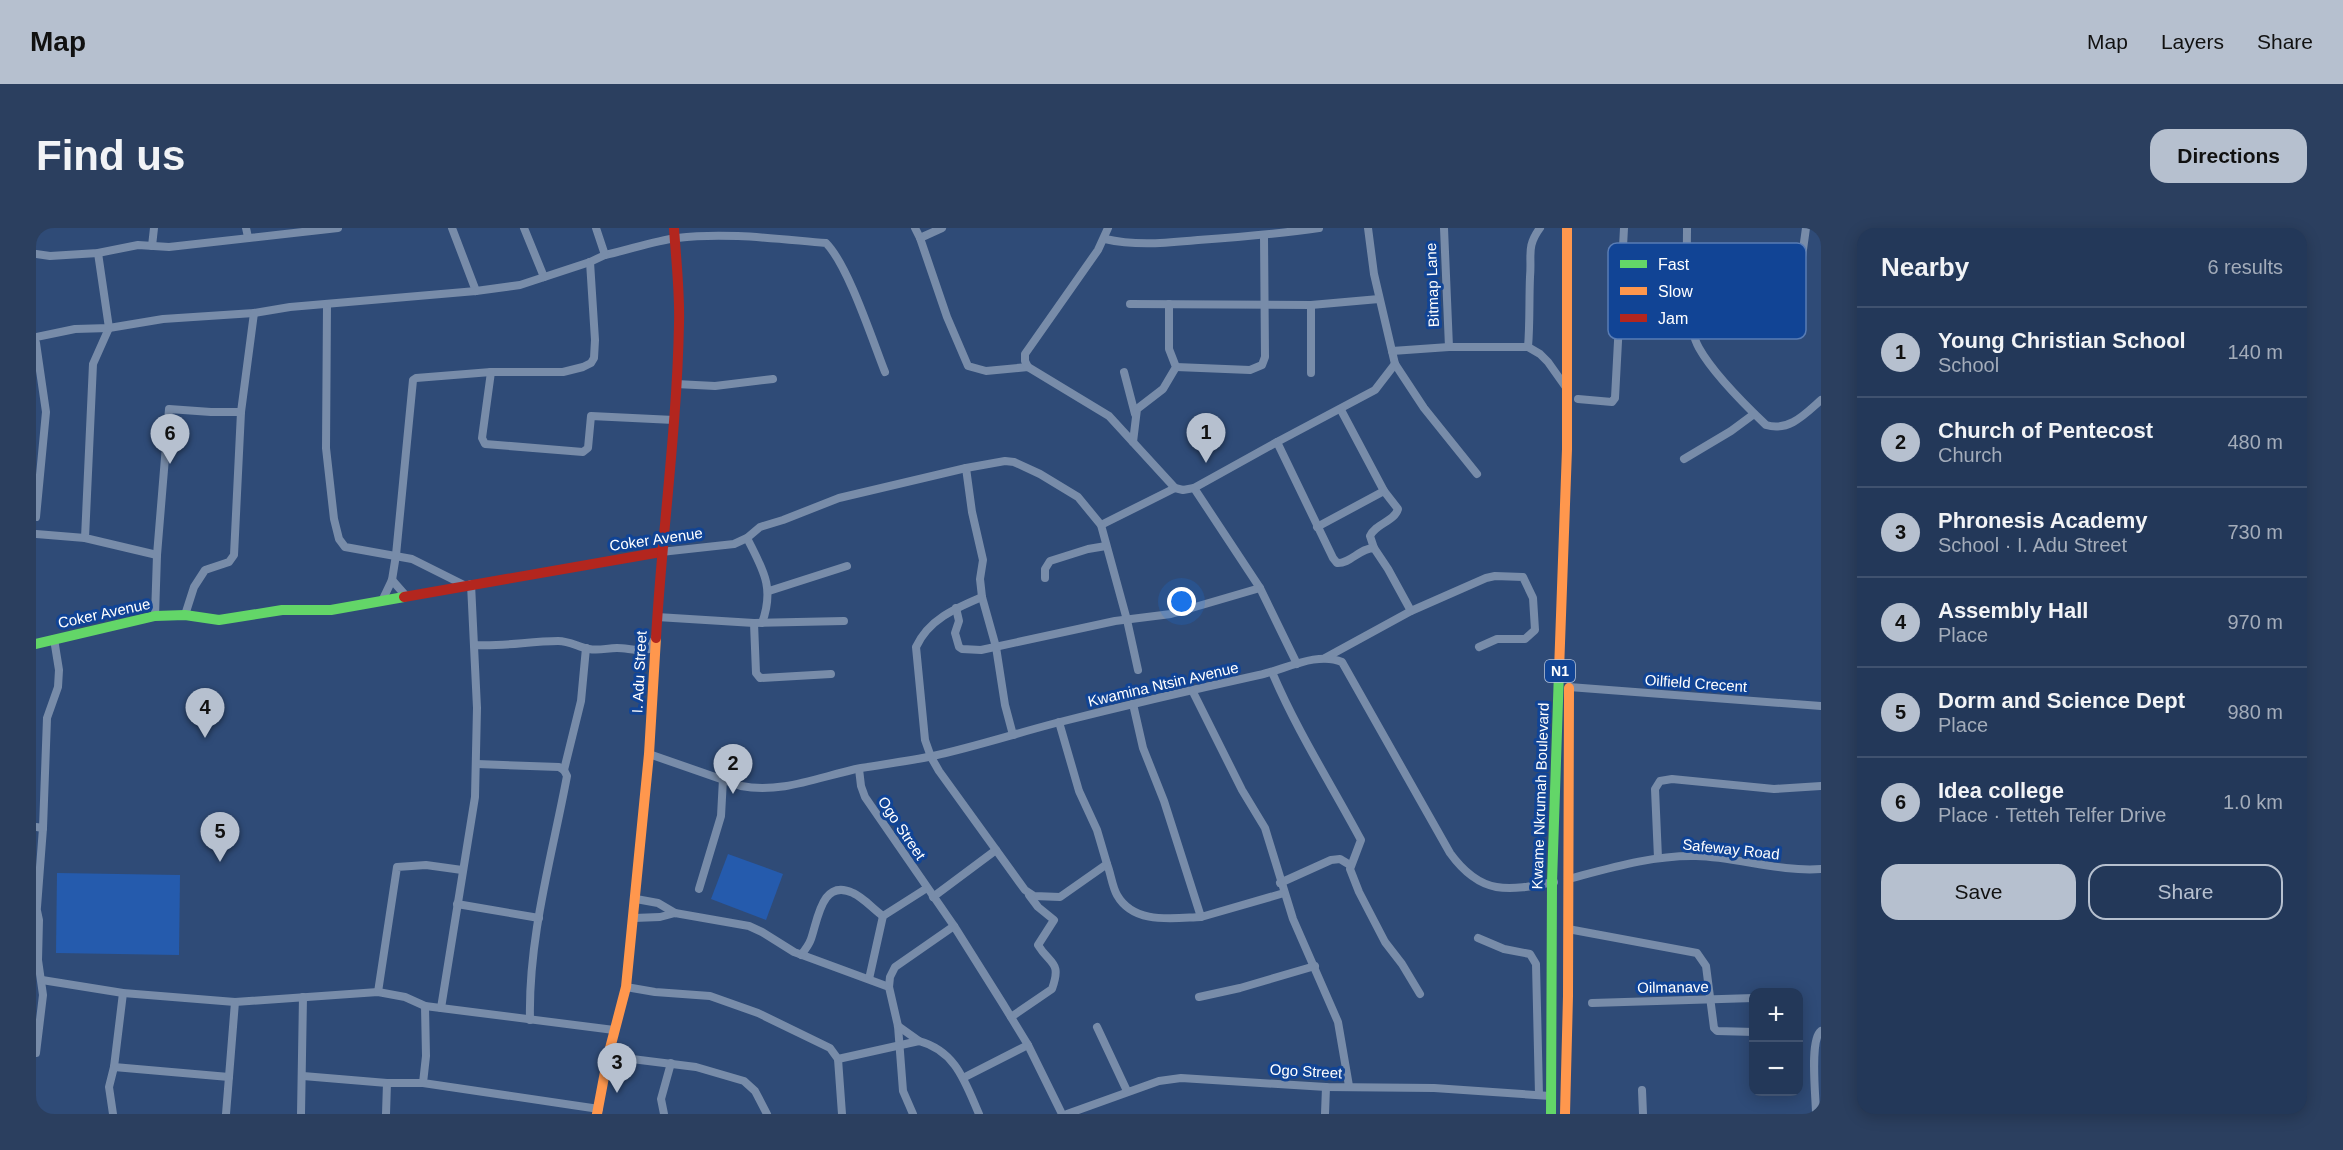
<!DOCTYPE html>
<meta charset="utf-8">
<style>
body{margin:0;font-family:Arial,sans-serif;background:#2b3f5f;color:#f1f3f6}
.controls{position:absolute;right:18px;bottom:18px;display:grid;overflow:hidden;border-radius:12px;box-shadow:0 3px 15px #0003}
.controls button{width:54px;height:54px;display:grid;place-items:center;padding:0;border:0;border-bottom:2px solid #40526f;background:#233859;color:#f1f3f6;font:30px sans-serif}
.you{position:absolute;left:1146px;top:374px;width:21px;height:21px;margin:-15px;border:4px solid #fff;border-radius:50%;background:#1a73e8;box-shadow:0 0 0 9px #1a73e833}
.badge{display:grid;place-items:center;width:39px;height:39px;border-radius:50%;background:#b6c0cf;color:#111;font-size:20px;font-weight:700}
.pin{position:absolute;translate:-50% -50px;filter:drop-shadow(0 2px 3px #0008)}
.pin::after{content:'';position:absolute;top:32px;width:21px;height:18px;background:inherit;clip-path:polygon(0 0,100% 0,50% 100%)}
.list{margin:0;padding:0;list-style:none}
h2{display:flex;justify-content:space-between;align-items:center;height:78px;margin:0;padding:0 24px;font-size:26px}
h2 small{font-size:20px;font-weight:400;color:#a3acba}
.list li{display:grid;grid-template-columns:39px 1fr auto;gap:18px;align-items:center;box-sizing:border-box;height:90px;padding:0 24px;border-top:2px solid #40526f}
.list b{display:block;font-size:22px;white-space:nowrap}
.list p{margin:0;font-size:20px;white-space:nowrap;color:#a3acba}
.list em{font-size:20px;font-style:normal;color:#a3acba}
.actions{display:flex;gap:12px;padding:18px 24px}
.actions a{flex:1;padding:14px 0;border:2px solid #b6c0cf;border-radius:18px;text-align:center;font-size:21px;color:#b6c0cf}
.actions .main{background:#b6c0cf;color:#111}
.map{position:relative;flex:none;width:1785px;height:886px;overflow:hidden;border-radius:18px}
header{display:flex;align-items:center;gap:36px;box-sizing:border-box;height:84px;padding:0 30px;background:#b6c0cf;color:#111}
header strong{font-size:28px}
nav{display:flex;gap:33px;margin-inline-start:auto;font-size:21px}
.intro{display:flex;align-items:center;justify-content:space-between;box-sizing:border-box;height:144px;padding:0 36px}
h1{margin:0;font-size:42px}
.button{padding:15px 27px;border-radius:18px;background:#b6c0cf;color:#111;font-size:21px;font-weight:700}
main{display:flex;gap:36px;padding:0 36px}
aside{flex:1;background:#233859;border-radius:18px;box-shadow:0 3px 15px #0003}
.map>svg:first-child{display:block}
.green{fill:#255bad}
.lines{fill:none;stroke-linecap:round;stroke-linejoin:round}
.street{stroke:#788ca9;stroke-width:8}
.fast{stroke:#63d668;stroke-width:10}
.slow{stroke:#ff974d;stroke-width:10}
.jam{stroke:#b3261e;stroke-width:10}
.labels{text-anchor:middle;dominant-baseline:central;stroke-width:6;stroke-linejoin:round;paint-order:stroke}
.shield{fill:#114495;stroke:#b8c7df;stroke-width:1.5}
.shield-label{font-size:14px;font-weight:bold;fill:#fff}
.street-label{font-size:15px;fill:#fff;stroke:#114495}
.key{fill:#114495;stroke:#587cb5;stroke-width:1.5}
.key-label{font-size:16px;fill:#fff}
</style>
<header>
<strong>Map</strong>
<nav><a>Map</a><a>Layers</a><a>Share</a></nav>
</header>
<div class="intro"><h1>Find us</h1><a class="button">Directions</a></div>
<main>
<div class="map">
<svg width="1785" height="886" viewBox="0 0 1785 886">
<rect width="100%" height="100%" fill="#2f4b77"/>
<g class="green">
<path d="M692 626 747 646 730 692 675 671Z"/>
<path d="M21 645 144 647 143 727 20 725Z"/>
</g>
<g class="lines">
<g class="street">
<path d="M210 0 212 9"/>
<path d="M416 0 440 63"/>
<path d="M488 0 508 49"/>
<path d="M560 0 569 27C593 22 617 13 641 10 690 4 741 11 790 15 812 37 836 111 849 144"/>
<path d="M879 0 884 10 906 0"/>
<path d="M1332 0 1338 46 1359 136 1388 180 1441 246"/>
<path d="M1408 0 1413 119"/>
<path d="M1651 0C1651 31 1648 94 1663 120 1677 145 1709 177 1730 197 1753 204 1769 186 1785 172"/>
<path d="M884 10 911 89 932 138 950 143 992 139 1073 188 1139 260 1147 262 1158 260 1224 360 1261 436"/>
<path d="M1069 11C1099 18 1131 15 1162 12 1203 9 1243 6 1283 0"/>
<path d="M116 18 118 0"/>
<path d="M62 25 73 100 57 136 49 310 121 327"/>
<path d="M0 26 14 28 62 25 102 17 133 19 302 0"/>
<path d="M1765 36 1770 0"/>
<path d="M1094 76 1275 77 1343 71"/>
<path d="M291 77 290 220 298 291 303 311 309 319 376 331 428 357"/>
<path d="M1275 77V145"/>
<path d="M0 109 39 101 73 100 127 91 218 85 254 79 440 63 484 57 554 34 569 27"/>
<path d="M0 115 10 184 0 289"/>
<path d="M1492 119C1494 96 1493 72 1494 49 1496 27 1490 19 1504 0"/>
<path d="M1356 123 1413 119H1492L1504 126 1512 134 1529 158"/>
<path d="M992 139 989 133V126L1062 22 1072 0"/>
<path d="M1140 139 1214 142 1226 137 1229 129 1228 8"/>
<path d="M455 144 446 210 449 216 547 224 552 220 555 188 638 192"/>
<path d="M1088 144 1099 186"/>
<path d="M640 156 679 158 737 151"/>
<path d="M1542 171 1576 174 1579 170 1588 0"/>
<path d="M1305 182 1348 263 1362 281C1358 294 1340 295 1334 308L1338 320"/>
<path d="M1097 214 1101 181 1127 161 1140 139 1133 121V76"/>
<path d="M1241 214 1339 162 1359 136"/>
<path d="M1648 231 1695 203 1718 186"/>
<path d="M930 240 936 284 947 332 944 351 946 369 960 419 969 477 977 507"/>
<path d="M1158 260 1241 214 1297 330 1301 335C1314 336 1324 320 1338 320L1352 341 1375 383"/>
<path d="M1065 297 1139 260"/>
<path d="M1281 299 1348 263"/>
<path d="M0 306 49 310"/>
<path d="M711 310C727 342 739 359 726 395"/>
<path d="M625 324 698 316 711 310 724 299 747 292 803 270 930 240 969 233 978 234 1004 246 1042 269 1065 297 1091 392 1102 442"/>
<path d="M1009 350V341L1014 333 1052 321 1070 318"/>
<path d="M356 352 370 368"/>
<path d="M733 363 811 338"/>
<path d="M946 369C920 380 893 391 880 419L889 512 895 529 903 543 989 662 998 668 1024 669 1071 636 1061 602 1043 563 1023 494"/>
<path d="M346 373 356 352 360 327 377 152 380 150 455 144H527L547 139 555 135 558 130 559 112 554 34"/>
<path d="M920 380 923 393 919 405 923 419 926 421 945 422 1079 393 1135 386 1224 360"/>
<path d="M149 387 158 359 169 342 193 334 198 327 205 184"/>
<path d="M119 388 121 327 133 181 175 184H205L218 85"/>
<path d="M621 389 718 395 808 393"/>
<path d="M718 395 720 445 724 450 795 446"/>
<path d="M438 417C466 419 494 413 522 413 534 413 542 419 553 421 563 423 571 420 581 420 592 420 601 424 613 421L618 412"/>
<path d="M1289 430 1375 383 1450 350 1459 348 1487 349 1497 370 1499 402 1489 411H1461L1443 419"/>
<path d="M1236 444C1261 503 1295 556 1325 612L1314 641 1323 664 1349 714 1366 736 1384 766"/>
<path d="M1533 459 1785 478"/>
<path d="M1156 462 1206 562 1229 600 1257 691 1302 794 1313 858"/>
<path d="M1097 476 1107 520 1128 573 1165 689 1248 665"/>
<path d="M613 526 705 558C746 566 785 548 825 540 849 536 873 533 897 528 938 519 978 506 1020 495 1087 478 1155 462 1223 447 1248 442 1281 423 1306 434L1414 625C1445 668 1472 663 1518 654"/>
<path d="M441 536 523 539 528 542 531 548C516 628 492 710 494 792"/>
<path d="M823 541 825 558 829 569 918 698 967 776 992 817 1026 886"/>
<path d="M528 542 545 473 550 420"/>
<path d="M0 599 7 600 1 679"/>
<path d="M7 600 11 490 22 459 23 442 18 411"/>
<path d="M1622 630 1619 561 1624 553 1636 551 1738 561 1785 558"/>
<path d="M1071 636C1075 646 1076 658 1081 667 1098 697 1137 690 1165 689"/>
<path d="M1532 651C1574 640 1617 627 1660 628 1702 629 1743 644 1785 641"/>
<path d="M1244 655 1295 632 1304 631 1314 637"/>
<path d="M663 661 685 588 687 551"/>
<path d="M897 669 960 622"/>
<path d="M600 671 622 675 639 685"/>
<path d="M421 676 503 690"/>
<path d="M0 678 3 692 2 732 7 767 0 825"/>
<path d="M598 690 624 689 639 685 713 698 726 704 758 724 853 759 862 798 867 863 877 886"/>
<path d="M1532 701 1661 725 1670 738 1678 800 1681 803 1718 804"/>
<path d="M1442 710 1468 721 1494 726 1500 736 1503 867"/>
<path d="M765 727C769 722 773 717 775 711 782 691 786 650 817 665 828 670 837 681 847 688"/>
<path d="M833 751 847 688 891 660"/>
<path d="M6 752 87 765 199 774 342 764 369 769 389 778 578 802"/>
<path d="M590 759 619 764 674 768 722 785 794 820 802 831 806 886"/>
<path d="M853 759 854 749 859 739 918 698"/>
<path d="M342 764 361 639 390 637 426 642"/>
<path d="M1163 769 1204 760 1279 738"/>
<path d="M1556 775 1718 770"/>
<path d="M389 778 390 828 387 855 563 881"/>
<path d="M405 780 439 569 441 480 435 356"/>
<path d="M975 789 1016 761C1026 733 1014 737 1002 717L1018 692 1002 679 993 667"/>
<path d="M862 798 883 813"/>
<path d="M1061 799 1091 863"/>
<path d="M572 828 660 839 708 853 719 863 731 886"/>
<path d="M802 831 883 813C920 823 929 854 943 886"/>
<path d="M78 839 193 849"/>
<path d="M267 848 351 855 350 886"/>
<path d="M927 850 992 817"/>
<path d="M351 855H387"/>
<path d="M1606 862 1607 886"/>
<path d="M77 886 73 859 78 839 87 765"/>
<path d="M190 886 199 774"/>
<path d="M265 886 267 769"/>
<path d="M628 886 625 871 635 835"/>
<path d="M1031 886 1123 853 1145 850 1290 859 1398 860 1514 868"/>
<path d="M1289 886 1290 859"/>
<path d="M1780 886C1780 869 1773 812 1785 803"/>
</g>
<g class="fast">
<path d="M0 416 119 388 149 387 183 392 246 382H295L368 369"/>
<path d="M1515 886 1516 654 1523 443"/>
</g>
<g class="slow">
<path d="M1523 443 1531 221V0"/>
<path d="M561 886 572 828 590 759 613 526 620 410"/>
<path d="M1529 886 1532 768 1533 460"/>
</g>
<g class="jam">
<path d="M368 369 625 324"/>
<path d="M620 410C626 305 641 201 643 96 644 64 640 32 638 0"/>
</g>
</g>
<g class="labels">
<rect class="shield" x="1509" y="432" width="30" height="22" rx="4.5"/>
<g class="shield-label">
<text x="1524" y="443">N1</text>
</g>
<g class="street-label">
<text transform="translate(1396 57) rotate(-92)">Bitmap Lane</text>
<text transform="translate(620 311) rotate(-8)">Coker Avenue</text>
<text transform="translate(68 385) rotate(-12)">Coker Avenue</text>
<text transform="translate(603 444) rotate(-87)">I. Adu Street</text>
<text transform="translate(1660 455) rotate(4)">Oilfield Crecent</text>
<text transform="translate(1127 456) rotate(-13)">Kwamina Ntsin Avenue</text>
<text transform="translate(1504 568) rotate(-88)">Kwame Nkrumah Boulevard</text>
<text transform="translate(866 600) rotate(56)">Ogo Street</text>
<text transform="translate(1695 621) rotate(6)">Safeway Road</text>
<text transform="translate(1637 759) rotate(-1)">Oilmanave</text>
<text transform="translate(1270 843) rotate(3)">Ogo Street</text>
</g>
</g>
<rect x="1572" y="15" width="198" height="96" rx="9" class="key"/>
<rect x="1584" y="32" width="27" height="8" fill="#63d668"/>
<rect x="1584" y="59" width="27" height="8" fill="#ff974d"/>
<rect x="1584" y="86" width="27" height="8" fill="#b3261e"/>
<g class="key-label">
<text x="1622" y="42">Fast</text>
<text x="1622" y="69">Slow</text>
<text x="1622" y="96">Jam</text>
</g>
</svg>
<div class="controls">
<button>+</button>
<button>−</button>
</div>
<div class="you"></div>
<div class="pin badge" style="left:1170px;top:235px">1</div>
<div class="pin badge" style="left:697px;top:566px">2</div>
<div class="pin badge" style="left:581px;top:865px">3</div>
<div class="pin badge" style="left:169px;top:510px">4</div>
<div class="pin badge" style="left:184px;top:634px">5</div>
<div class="pin badge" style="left:134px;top:236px">6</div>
</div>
<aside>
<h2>Nearby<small>6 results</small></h2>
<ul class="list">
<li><span class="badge">1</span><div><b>Young Christian School</b><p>School</p></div><em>140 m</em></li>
<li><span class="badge">2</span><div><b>Church of Pentecost</b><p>Church</p></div><em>480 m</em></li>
<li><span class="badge">3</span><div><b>Phronesis Academy</b><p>School · I. Adu Street</p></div><em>730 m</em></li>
<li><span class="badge">4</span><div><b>Assembly Hall</b><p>Place</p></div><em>970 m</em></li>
<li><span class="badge">5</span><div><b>Dorm and Science Dept</b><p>Place</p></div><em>980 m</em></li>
<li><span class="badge">6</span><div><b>Idea college</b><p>Place · Tetteh Telfer Drive</p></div><em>1.0 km</em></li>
</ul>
<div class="actions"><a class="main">Save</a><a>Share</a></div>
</aside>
</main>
